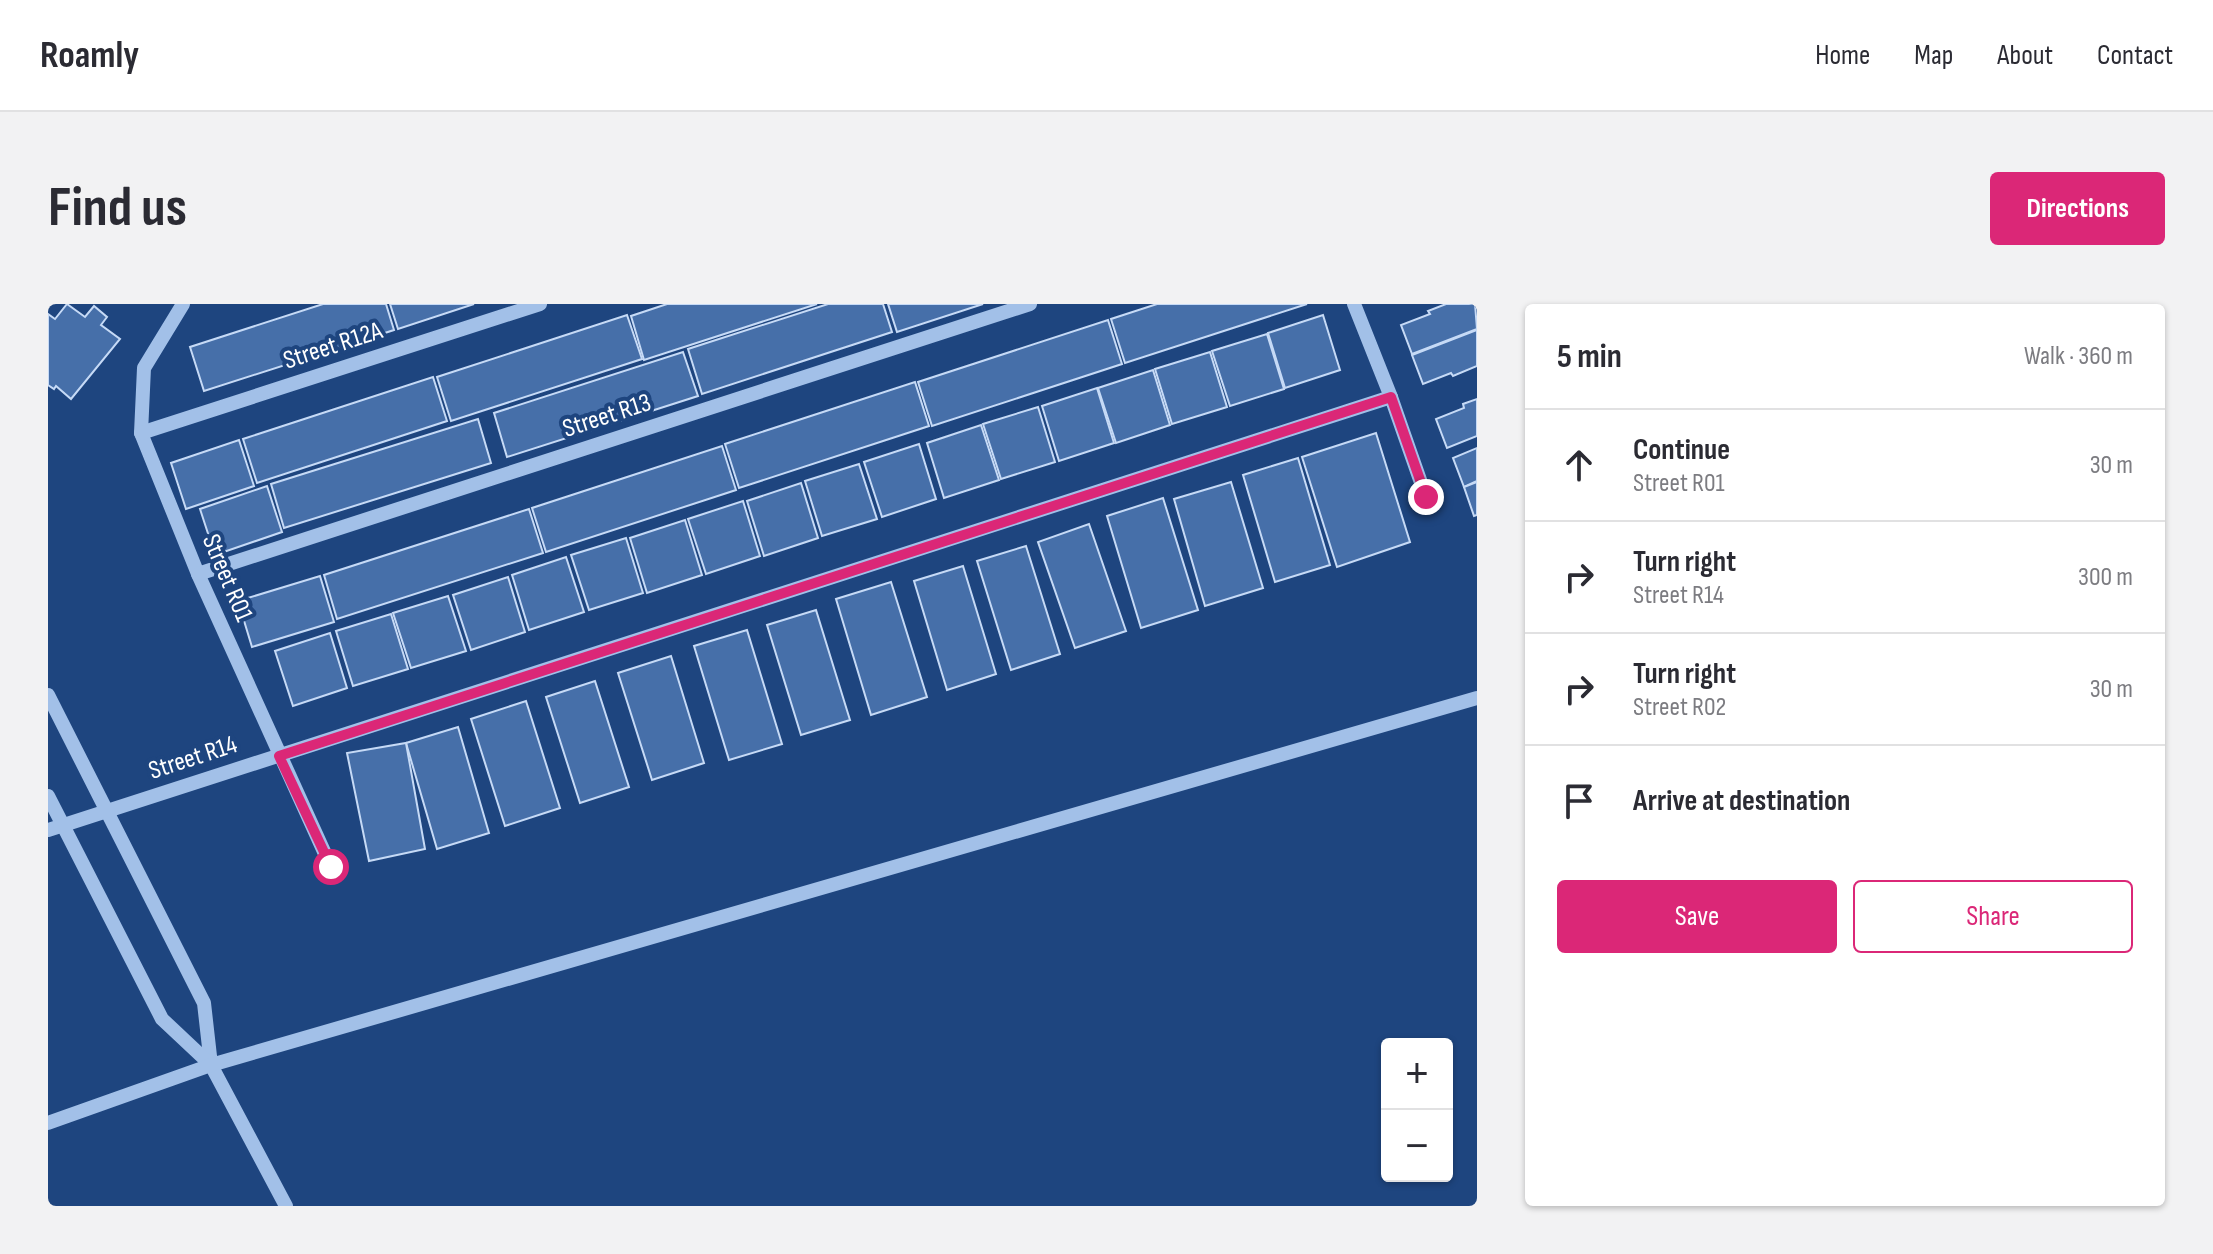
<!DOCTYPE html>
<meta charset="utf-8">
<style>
body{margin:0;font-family:"Sofia Sans Condensed",sans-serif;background:#f2f2f3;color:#2b2b33}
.controls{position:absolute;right:24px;bottom:24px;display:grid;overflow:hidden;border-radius:8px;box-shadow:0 2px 6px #0004}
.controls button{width:72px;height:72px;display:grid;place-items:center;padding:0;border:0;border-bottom:2px solid #e1e1e2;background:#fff;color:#2b2b33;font:40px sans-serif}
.stop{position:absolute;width:24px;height:24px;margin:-18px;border:6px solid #db2777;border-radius:50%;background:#fff}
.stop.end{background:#db2777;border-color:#fff;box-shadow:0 2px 8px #0008}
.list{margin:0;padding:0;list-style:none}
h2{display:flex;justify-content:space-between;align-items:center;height:104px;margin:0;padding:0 32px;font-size:34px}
h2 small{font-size:26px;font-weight:400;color:#7c7c81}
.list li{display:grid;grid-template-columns:52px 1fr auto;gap:24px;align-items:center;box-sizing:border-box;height:112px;padding:0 32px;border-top:2px solid #e1e1e2}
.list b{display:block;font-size:30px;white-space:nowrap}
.list p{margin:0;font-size:26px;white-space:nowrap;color:#7c7c81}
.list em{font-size:26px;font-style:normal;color:#7c7c81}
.actions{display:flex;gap:16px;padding:24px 32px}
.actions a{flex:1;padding:18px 0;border:2px solid #db2777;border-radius:8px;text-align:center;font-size:28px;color:#db2777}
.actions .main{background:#db2777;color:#fff}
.icon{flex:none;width:44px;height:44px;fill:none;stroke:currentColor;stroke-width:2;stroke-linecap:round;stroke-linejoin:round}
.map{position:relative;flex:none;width:1429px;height:902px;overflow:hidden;border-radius:8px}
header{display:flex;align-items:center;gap:48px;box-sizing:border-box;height:112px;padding:0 40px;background:#fff;border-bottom:2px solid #e1e1e2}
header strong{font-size:38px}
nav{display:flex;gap:44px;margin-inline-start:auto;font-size:28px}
.intro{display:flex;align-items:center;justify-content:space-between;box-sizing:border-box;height:192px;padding:0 48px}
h1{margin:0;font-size:56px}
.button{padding:20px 36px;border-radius:8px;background:#db2777;color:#fff;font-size:28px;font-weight:700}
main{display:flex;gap:48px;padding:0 48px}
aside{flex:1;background:#fff;border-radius:8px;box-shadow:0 2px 6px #0004}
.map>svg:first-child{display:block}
.building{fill:#466fa9;stroke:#c6daf6;stroke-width:2}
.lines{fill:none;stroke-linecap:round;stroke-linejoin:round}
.minor{stroke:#a2c0e8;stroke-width:14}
.route{stroke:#db2777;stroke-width:10}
.labels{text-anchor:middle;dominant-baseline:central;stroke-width:8;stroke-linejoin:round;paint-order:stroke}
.street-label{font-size:26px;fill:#fff;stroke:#1e457f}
</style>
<header>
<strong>Roamly</strong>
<nav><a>Home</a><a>Map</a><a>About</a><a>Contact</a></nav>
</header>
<div class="intro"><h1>Find us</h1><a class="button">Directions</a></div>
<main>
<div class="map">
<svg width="1429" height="902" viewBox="0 0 1429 902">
<rect width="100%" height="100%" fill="#1e457f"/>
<g class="building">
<path d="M19 0 37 13 46 2 59 13 53 21 72 35 23 95 8 82 6 85 0 81V10L7 15Z"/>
<path d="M275 0H338L346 26 156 87 142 43Z"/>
<path d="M342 0H426L350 25Z"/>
<path d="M619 0H769L596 56 583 12Z"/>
<path d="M780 0H835L844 28 654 90 640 45Z"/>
<path d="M840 0H935L849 28Z"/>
<path d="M1109 0H1259L1077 59 1063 15Z"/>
<path d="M1398 0H1427L1429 25 1364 50 1353 21 1382 10 1380 7Z"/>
<path d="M579 11 594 55 403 117 389 73Z"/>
<path d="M1275 11 1292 66 1237 84 1220 29Z"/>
<path d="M1060 16 1074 60 884 122 870 78Z"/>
<path d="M1429 26V62L1405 72 1403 69 1375 80 1364 51Z"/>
<path d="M1219 30 1236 85 1182 102 1164 47Z"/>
<path d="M635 48 650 92 459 153 446 109Z"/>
<path d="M1162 48 1179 103 1124 120 1107 65Z"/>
<path d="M1105 66 1122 121 1068 139 1050 84Z"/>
<path d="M385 73 399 117 209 179 195 135Z"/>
<path d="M867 78 881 122 691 184 677 140Z"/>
<path d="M1049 84 1066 139 1011 157 994 102Z"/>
<path d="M1429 95V132L1399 144 1388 115 1416 104 1415 100Z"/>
<path d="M990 103 1007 158 953 175 935 120Z"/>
<path d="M430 115 443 159 236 224 223 180Z"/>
<path d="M933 121 951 176 896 194 879 139Z"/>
<path d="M1328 129 1362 238 1289 263 1254 153Z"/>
<path d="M191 136 206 182 138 205 123 159Z"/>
<path d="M871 140 888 195 834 213 816 158Z"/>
<path d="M674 142 688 186 498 248 484 204Z"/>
<path d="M1429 144V177L1416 183 1405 154Z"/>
<path d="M1250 154 1282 261 1227 278 1195 171Z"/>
<path d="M811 160 829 215 774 232 757 177Z"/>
<path d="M1183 178 1215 284 1157 302 1126 195Z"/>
<path d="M1429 178V211L1426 212 1416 183Z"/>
<path d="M753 179 770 234 716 252 699 197Z"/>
<path d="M219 182 234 228 167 251 152 205Z"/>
<path d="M1115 194 1150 306 1093 324 1059 212Z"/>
<path d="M695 197 712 252 658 270 640 215Z"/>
<path d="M481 205 495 249 289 315 276 271Z"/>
<path d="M637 216 654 271 599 289 582 234Z"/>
<path d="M1041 220 1078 327 1027 344 990 238Z"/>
<path d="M578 234 595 289 541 306 523 251Z"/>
<path d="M978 242 1012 350 963 366 929 257Z"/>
<path d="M518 253 536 308 481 326 464 271Z"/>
<path d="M915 262 948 370 899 386 866 277Z"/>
<path d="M272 272 286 318 204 343 190 297Z"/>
<path d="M460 273 477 328 423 346 405 291Z"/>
<path d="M843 278 879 393 823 411 788 295Z"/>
<path d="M400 292 418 347 363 364 345 309Z"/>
<path d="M768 306 802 416 753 431 719 321Z"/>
<path d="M343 310 360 365 305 382 288 327Z"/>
<path d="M699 326 734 440 681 456 646 342Z"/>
<path d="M282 329 299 384 245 402 227 347Z"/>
<path d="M623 352 656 459 604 476 570 369Z"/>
<path d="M547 377 581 483 532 499 498 393Z"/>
<path d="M478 397 512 504 457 522 423 415Z"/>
<path d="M410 423 441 529 389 545 358 439Z"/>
<path d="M358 439 377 545 321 557 299 449Z"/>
</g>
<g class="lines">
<g class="minor">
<path d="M135 0 96 64 93 129 150 270 283 563"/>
<path d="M1306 0 1343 93 1378 193"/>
<path d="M93 129 492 0"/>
<path d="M150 270 982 0"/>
<path d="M0 391 156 699 163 761"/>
<path d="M0 492 114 715 163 761 238 902"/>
<path d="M0 526 1343 93"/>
<path d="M0 819 163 761 1429 394"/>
</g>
</g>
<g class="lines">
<path class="route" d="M283 563 231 452 1343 93 1378 193"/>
</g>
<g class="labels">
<g class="street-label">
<text transform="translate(285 42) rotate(-18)">Street R12A</text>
<text transform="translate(559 112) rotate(-18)">Street R13</text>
<text transform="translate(179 274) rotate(67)">Street R01</text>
<text transform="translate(145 454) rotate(-18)">Street R14</text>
</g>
</g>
</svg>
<div class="controls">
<button>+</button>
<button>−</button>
</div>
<div class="stop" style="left:283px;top:563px"></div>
<div class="stop end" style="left:1378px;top:193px"></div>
</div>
<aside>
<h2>5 min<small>Walk · 360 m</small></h2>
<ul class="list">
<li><svg class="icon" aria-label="ahead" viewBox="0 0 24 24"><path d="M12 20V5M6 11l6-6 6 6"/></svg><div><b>Continue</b><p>Street R01</p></div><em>30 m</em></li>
<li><svg class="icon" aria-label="right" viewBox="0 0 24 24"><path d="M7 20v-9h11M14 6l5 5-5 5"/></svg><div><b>Turn right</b><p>Street R14</p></div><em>300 m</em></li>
<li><svg class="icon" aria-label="right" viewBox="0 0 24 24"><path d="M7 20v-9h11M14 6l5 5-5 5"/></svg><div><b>Turn right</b><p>Street R02</p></div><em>30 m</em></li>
<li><svg class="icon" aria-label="arrive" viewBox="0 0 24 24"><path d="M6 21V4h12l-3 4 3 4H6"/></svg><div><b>Arrive at destination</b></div></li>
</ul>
<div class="actions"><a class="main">Save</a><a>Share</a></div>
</aside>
</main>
